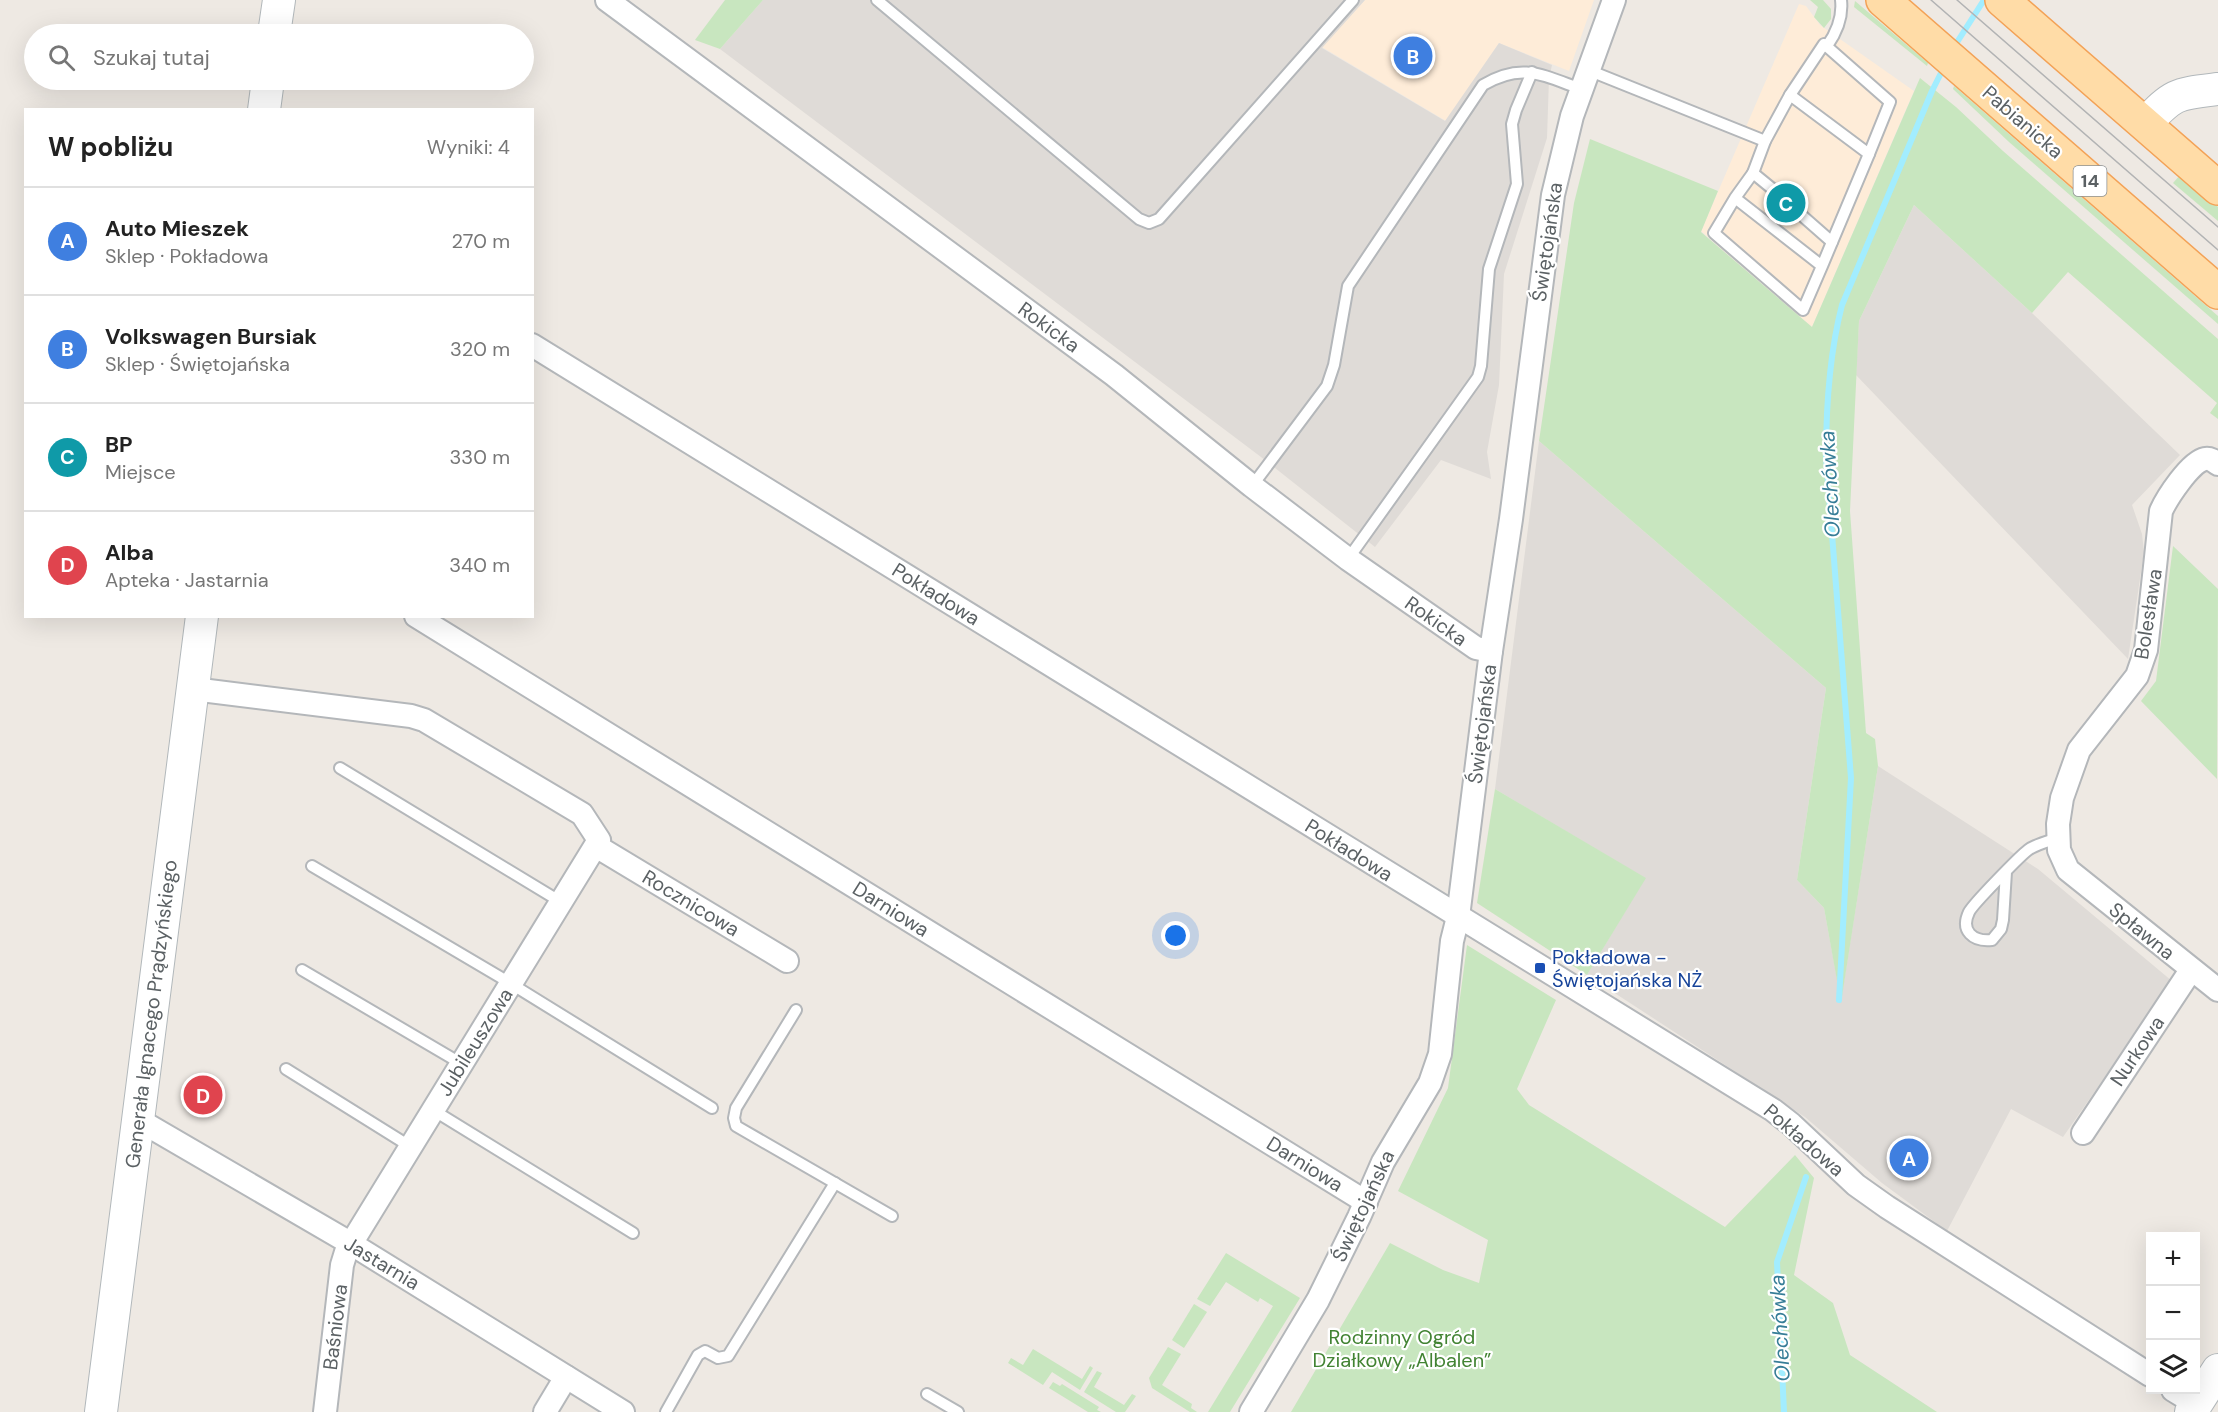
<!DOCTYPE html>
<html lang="pl">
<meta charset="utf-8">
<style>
body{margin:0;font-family:"DM Sans",sans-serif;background:#f6f6f6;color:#222}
.controls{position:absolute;right:18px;bottom:18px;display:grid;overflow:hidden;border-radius:0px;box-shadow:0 6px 24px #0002}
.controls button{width:54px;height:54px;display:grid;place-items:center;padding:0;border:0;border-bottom:2px solid #e0e0e0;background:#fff;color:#222;font:30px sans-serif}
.you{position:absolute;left:1176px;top:936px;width:21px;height:21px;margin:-15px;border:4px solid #fff;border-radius:50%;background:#1a73e8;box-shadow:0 0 0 9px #1a73e833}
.badge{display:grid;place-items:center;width:39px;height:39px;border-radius:50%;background:#7c3aed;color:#fff;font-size:20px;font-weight:700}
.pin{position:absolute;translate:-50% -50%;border:3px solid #fff;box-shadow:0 2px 6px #0006}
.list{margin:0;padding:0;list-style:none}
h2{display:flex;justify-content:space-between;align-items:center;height:78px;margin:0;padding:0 24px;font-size:26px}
h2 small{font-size:20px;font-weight:400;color:#767676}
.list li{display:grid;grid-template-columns:39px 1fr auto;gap:18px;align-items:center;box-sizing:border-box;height:108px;padding:0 24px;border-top:2px solid #e0e0e0}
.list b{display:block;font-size:22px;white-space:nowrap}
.list p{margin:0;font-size:20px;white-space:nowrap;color:#767676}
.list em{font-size:20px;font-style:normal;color:#767676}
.icon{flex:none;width:33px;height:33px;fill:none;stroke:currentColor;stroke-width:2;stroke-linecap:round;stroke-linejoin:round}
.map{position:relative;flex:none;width:2218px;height:1412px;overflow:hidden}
.search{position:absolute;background:#fff;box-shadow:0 6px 24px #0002;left:24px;top:24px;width:510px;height:66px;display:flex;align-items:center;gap:15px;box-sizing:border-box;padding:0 21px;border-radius:33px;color:#767676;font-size:22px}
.panel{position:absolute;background:#fff;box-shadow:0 6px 24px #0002;left:24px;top:108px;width:510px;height:510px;border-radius:0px}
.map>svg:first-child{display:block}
.commercial{fill:#feecd8}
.industrial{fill:#dfdbd7}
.green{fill:#c8e6bf}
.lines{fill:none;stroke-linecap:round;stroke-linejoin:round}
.stream{stroke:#a2edff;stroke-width:6}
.lane-casing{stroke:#b4b7ba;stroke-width:14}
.street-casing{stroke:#b4b7ba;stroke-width:26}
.secondary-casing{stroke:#b2b8bb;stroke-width:34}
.primary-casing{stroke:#f3a257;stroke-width:36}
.lane{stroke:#fff;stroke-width:10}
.street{stroke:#fff;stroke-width:22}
.secondary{stroke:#fff;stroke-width:32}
.primary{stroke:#ffdca7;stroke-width:33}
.tram{stroke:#b2b3b4;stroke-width:1.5}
.transit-dot{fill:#1a4fb4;stroke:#fff;stroke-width:2}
.labels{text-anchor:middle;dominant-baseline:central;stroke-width:4.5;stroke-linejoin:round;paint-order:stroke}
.shield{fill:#fff;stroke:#8c9092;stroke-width:1.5}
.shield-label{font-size:18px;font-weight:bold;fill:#5b6164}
.street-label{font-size:20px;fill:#5b6164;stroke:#fff}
.transit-label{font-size:20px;fill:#164399;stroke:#fff;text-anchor:start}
.park-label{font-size:20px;fill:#428333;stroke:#fff}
.water-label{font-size:21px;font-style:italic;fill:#367d97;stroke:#fff}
</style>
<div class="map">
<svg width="2218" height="1412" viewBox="0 0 2218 1412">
<rect width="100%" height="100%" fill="#eee9e3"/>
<g class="commercial">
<path d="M1365 0H1594L1569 71 1499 43 1446 121 1322 47Z"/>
<path d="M1799 4 1806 6 1820 25 1914 91 1812 327 1701 231Z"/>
</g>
<g class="industrial">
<path d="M763 0H1365L1322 48 1445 121 1499 43 1552 65 1549 78 1547 138 1504 274 1499 385 1487 452 1491 479 1441 460 1375 547 1261 457 720 49Z"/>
<path d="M1914 205 2032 313 2180 455 2132 505 2142 534 2144 552 2128 659 1856 375 1859 321Z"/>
<path d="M1539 441 1826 688 1797 880 1824 908 1841 1001 1878 766 2038 869 2172 981 2063 1137 2011 1109 1947 1231 1882 1183 1805 1117 1587 975 1645 878 1495 789Z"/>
</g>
<g class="green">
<path d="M725 0H763L720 49 695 40Z"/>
<path d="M1810 0H1823L1831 9V19L1824 28 1814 17 1818 7Z"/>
<path d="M1855 1 1928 63 1927 66 1854 7Z"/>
<path d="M1920 78 1956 107 2003 151 2218 339V419L2210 413 2217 403 2068 272 2032 313 1914 205 1859 321 1850 511 1866 733 1875 739 1878 766 1841 1003 1824 908 1797 880 1826 688 1539 441 1574 203 1590 139 1718 191 1701 232 1812 327Z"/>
<path d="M1954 86 2218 316V324L2009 142 1953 89Z"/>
<path d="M2181 174 2218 207V221L2173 183Z"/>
<path d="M2173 546 2218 589 2217 779 2141 701 2156 681Z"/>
<path d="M1495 789 1646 878 1587 975 1477 903Z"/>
<path d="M1467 945 1556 1000 1517 1089 1529 1105 1725 1227 1795 1155 1814 1178 1794 1275 1833 1303 1850 1355 1937 1412H1291L1390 1243 1443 1270 1479 1283 1488 1240 1398 1191 1448 1088Z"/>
<path d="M1226 1253 1300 1298 1230 1412H1208L1273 1306 1260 1298 1258 1302 1226 1282 1210 1306 1197 1299Z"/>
<path d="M1194 1304 1207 1312 1184 1348 1172 1340Z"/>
<path d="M1168 1347 1181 1354 1162 1385 1192 1404 1191 1408 1197 1412H1190L1152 1388 1149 1378Z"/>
<path d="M1033 1349 1082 1379 1090 1366 1093 1368 1080 1390 1052 1372 1043 1385 1008 1363 1011 1358 1023 1365Z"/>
<path d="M1097 1371 1102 1373 1094 1387 1124 1405 1132 1394 1136 1396 1125 1412H1116L1084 1392Z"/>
<path d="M1053 1382 1060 1386 1062 1384 1099 1407 1097 1410 1101 1412H1088L1049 1388Z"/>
</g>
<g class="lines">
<g class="stream">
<path d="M1954 47 1984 0"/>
<path d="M1839 1000 1851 778 1826 457C1826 407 1829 355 1842 305L1932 91 1944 67"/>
<path d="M1784 1412 1777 1262 1806 1177"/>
</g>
<g class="lane-casing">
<g id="lane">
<path d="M877 0 1139 219 1149 223 1159 219 1353 0"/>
<path d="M1827 46C1837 32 1843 17 1841 0"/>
<path d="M1588 70 1765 141"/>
<path d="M1790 95 1824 44 1890 102 1869 154"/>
<path d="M1753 173 1775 191"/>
<path d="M1735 198 1753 173 1765 141 1790 95 1869 154 1822 266 1735 198 1714 233 1803 310 1822 266"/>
<path d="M1799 213 1832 242"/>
<path d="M1252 486 1327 386 1334 365 1348 286 1483 85C1522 62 1542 75 1581 89"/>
<path d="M1348 559 1478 377 1481 366 1489 269 1517 184 1512 124 1516 110 1532 72"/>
<path d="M340 768 561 902"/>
<path d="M312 866 500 977 712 1108"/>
<path d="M2006 872 2003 920 2001 929 1992 940C1973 942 1960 931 1969 912 1973 904 2020 856 2028 850 2036 844 2049 841 2058 838"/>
<path d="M302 970 462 1064"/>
<path d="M796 1010 736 1108 734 1118 736 1126 892 1216"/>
<path d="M286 1069 411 1147"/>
<path d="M433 1110 633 1233"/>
<path d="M927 1394 958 1412"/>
<path d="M666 1412 698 1355 705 1351 718 1358 728 1356 835 1183"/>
</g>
</g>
<g class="street-casing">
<g id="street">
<path d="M607 0 1114 375 1252 486 1348 559 1476 648 1491 651"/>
<path d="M532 345 1773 1110 1791 1124 1856 1185 1887 1207 2150 1375"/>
<path d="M2218 464C2214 461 2210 458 2205 459 2190 462 2167 498 2161 511L2146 650 2137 676 2079 750 2062 798 2058 824 2059 850 2068 870 2218 990"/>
<path d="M416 616 1366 1202"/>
<path d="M193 689 411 716 424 720 582 814 599 840 346 1252 342 1265 325 1412"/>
<path d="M596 846 787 961"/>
<path d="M137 1119 350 1243 623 1412"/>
<path d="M2083 1133 2191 970"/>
<path d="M2173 1390 2196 1404"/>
<path d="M545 1412 566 1377"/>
<path d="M1251 1412 1318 1300 1359 1217 1383 1162 1430 1083 1440 1054 1452 941 1458 917 1491 651 1511 519 1553 195 1572 116 1614 0"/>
</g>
</g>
<g class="secondary-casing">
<g id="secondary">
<path d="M274 34 279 0"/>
<path d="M264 110 268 80"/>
<path d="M2145 124C2174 93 2176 94 2218 89"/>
<path d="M101 1412 202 616"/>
<path d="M2191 1412 2218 1370"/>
</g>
</g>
<g class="primary-casing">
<g id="primary">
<path d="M1883 0 2218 292"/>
<path d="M2002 0 2218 188"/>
</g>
</g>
<use href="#lane" class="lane"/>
<use href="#street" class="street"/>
<use href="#secondary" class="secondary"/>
<use href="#primary" class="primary"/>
<g class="tram">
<path d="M1931 0 2218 250"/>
<path d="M1957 0 2218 227"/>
</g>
</g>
<rect class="transit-dot" x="1534" y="962" width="12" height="12" rx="3"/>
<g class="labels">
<rect class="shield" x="2073.5" y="166" width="33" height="30" rx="4.5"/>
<g class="shield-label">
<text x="2090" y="181">14</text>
</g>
<g class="street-label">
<text transform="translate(2023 122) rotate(41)">Pabianicka</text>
<text transform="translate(1547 242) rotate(-82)">Świętojańska</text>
<text transform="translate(1049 327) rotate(36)">Rokicka</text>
<text transform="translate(936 594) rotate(32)">Pokładowa</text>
<text transform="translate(2148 614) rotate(-81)">Bolesława</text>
<text transform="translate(1436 621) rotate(35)">Rokicka</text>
<text transform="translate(1482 724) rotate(-83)">Świętojańska</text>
<text transform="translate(1349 850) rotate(32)">Pokładowa</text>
<text transform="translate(691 903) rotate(31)">Rocznicowa</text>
<text transform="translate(891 909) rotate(32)">Darniowa</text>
<text transform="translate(2142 931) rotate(39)">Spławna</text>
<text transform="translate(151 1014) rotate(-83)">Generała Ignacego Prądzyńskiego</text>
<text transform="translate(475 1042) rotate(-58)">Jubileuszowa</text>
<text transform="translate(2137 1051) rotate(-56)">Nurkowa</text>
<text transform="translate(1804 1140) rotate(41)">Pokładowa</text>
<text transform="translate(1305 1164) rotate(32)">Darniowa</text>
<text transform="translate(1363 1206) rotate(-65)">Świętojańska</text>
<text transform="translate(382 1263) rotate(31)">Jastarnia</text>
<text transform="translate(335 1327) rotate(-83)">Baśniowa</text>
</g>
<g class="transit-label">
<text x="1552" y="957">Pokładowa -<tspan x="1552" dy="23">Świętojańska NŻ</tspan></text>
</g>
<g class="park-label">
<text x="1402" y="1337">Rodzinny Ogród<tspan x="1402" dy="23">Działkowy „Albalen”</tspan></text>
</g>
<g class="water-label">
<text transform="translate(1830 484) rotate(-93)">Olechówka</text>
<text transform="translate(1780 1328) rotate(-93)">Olechówka</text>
</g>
</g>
</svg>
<div class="controls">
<button>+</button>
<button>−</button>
<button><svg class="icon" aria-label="layers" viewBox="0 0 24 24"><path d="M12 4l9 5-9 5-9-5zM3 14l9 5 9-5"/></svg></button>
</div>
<div class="you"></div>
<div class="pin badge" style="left:1909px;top:1158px;background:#3f7fe0">A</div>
<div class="pin badge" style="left:1413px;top:56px;background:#3f7fe0">B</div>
<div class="pin badge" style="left:1786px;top:203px;background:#0f9aa8">C</div>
<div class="pin badge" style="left:203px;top:1095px;background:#e0444e">D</div>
<div class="search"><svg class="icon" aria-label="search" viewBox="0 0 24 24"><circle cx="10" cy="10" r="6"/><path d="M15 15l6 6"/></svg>Szukaj tutaj</div>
<section class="panel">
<h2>W pobliżu<small>Wyniki: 4</small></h2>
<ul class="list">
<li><span class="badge" style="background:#3f7fe0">A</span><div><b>Auto Mieszek</b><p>Sklep · Pokładowa</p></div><em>270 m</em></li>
<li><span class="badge" style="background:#3f7fe0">B</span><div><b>Volkswagen Bursiak</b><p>Sklep · Świętojańska</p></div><em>320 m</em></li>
<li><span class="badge" style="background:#0f9aa8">C</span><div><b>BP</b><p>Miejsce</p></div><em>330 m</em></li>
<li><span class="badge" style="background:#e0444e">D</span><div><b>Alba</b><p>Apteka · Jastarnia</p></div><em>340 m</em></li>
</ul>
</section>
</div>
